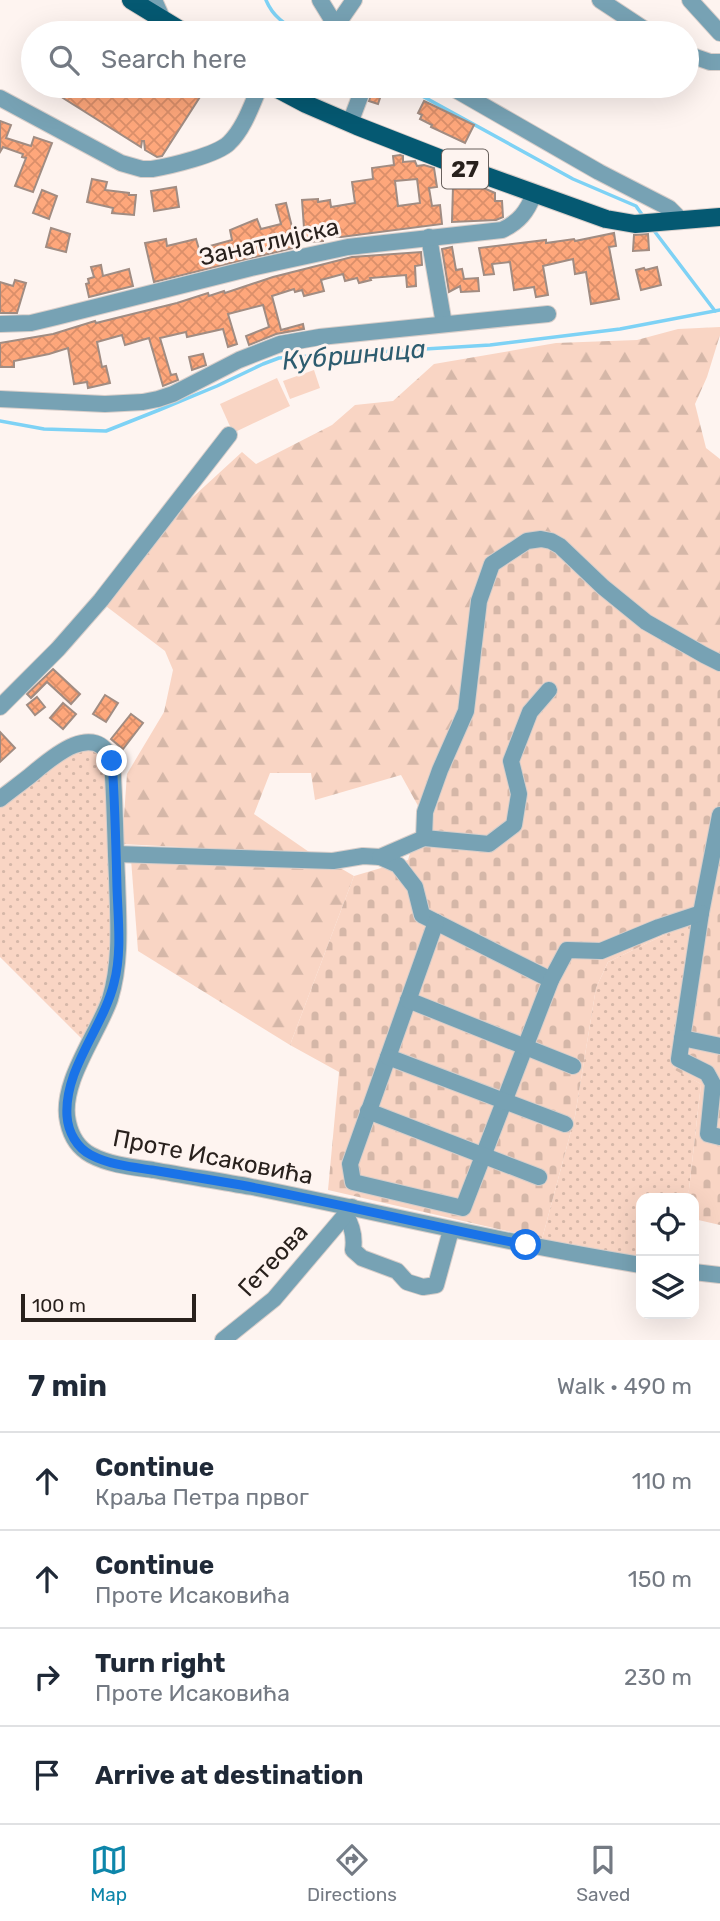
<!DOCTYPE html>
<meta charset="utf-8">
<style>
body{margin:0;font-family:Rubik,sans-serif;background:#f2f2f3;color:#1f2937}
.controls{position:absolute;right:21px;bottom:21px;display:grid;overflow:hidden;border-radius:14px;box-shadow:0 7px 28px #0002}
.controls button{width:63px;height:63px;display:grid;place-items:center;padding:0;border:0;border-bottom:2px solid #e0e1e3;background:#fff;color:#1f2937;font:35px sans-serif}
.scale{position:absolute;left:21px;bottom:18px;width:175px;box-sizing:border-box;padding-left:7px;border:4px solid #29211d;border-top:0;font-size:19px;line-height:24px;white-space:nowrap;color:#29211d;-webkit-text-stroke:5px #fef4f0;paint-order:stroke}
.stop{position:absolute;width:21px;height:21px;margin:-16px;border:5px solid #1a73e8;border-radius:50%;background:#fff}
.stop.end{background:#1a73e8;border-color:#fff;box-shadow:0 2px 7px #0008}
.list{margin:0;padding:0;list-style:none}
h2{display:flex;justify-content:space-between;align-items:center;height:91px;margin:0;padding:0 28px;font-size:30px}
h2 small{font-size:23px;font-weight:400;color:#747a83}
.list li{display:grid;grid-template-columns:46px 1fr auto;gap:21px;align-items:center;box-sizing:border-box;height:98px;padding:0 28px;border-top:2px solid #e0e1e3}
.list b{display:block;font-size:26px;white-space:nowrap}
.list p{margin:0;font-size:23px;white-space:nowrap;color:#747a83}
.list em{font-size:23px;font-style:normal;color:#747a83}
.icon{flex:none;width:38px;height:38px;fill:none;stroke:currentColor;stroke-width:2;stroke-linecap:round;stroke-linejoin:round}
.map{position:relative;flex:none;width:720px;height:1340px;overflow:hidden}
.search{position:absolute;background:#fff;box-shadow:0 7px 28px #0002;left:21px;right:21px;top:21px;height:77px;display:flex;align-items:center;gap:18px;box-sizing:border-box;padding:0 24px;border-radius:38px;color:#747a83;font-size:26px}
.sheet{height:483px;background:#fff}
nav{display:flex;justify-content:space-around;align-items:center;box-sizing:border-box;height:98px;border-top:2px solid #e0e1e3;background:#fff;font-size:19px;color:#747a83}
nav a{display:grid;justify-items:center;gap:4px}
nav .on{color:#0d86aa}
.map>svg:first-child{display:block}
.grass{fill:url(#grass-dots)}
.forest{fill:url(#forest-firs)}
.cemetery{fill:url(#cemetery-stones)}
.garden{fill:#f9d5c4}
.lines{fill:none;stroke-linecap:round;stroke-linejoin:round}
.stream{stroke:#7ed2f5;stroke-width:3.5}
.building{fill:url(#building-cross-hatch);stroke:#a18c82;stroke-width:2;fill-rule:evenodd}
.minor-casing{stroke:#d8ceca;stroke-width:18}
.major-casing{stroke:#d8ceca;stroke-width:20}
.minor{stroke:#77a2b4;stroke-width:16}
.major{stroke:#055972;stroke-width:18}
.route{stroke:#1a73e8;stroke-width:9}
.labels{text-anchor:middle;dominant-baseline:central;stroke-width:6;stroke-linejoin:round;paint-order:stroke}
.shield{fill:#fef4f0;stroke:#69605c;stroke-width:2}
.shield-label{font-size:23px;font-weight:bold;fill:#29211d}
.street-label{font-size:24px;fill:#29211d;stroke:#fef4f0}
.water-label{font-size:26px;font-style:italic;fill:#2d5c6f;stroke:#fef4f0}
</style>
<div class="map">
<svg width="720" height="1340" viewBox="0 0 720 1340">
<defs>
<pattern id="grass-dots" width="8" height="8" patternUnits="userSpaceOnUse" patternTransform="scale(1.75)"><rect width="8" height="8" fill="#f9d5c4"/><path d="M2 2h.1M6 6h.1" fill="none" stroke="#d5b7a8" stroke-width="1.8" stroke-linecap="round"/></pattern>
<pattern id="forest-firs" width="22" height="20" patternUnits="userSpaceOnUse" patternTransform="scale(1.75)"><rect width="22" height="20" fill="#f9d5c4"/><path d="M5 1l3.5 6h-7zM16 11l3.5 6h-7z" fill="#d5b7a8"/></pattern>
<pattern id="cemetery-stones" width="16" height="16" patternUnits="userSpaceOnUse" patternTransform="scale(1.75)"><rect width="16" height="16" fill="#f9d5c4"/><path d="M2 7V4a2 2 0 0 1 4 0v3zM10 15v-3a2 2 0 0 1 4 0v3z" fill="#d5b7a8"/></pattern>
<pattern id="building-cross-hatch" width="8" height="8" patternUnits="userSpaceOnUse" patternTransform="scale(1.75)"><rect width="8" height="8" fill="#fea77b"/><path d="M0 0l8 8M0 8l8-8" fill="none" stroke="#da8f6a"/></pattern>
</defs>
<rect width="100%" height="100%" fill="#fef4f0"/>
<g class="grass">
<path d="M78 748 91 750 104 756 109 771 114 946 104 994 84 1041 0 957V807Z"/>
<path d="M691 922 673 1068 701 1084 688 1198H641V1257L542 1239 575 1116 596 988 608 962Z"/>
</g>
<g class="forest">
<path d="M720 327V335L707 377 695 404 706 448 720 459V659L464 714 422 813 401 775 315 800 311 773H270L254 814 312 854 122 844 127 774 164 712 173 670 165 651 94 597 182 507 242 452 256 464 332 425 355 405 393 401 434 364 556 343 637 340 678 329Z"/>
<path d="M131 859 337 866 354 876 290 1045 138 951Z"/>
</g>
<path class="cemetery" d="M553 538 642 613 720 659V1225L694 1219V1198H688L701 1084 673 1069 691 922 608 962 596 988 575 1116 542 1239 328 1190 339 1072 290 1045 354 876 408 860 422 813 464 714 489 560Z"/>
<g class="garden">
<path d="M314 370 320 388 290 399 283 381Z"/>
<path d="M277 378 290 406 233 433 220 404Z"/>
</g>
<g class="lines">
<g class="stream">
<path d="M266 0C273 17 285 24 300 33"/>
<path d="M404 86 573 179 636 206 643 216"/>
<path d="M652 228 715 311"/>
<path d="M0 421 44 429 106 431 159 410 217 386 263 364 279 358 490 345 620 329 720 310"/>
</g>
</g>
<g class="building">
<path d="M71 86H207L162 156 157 157 145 150 144 141H142L141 147 63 98Z"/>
<path d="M374 86H384L378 104 369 101Z"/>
<path d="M424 101 474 125 465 143 431 127 432 125 420 119 422 115 418 113Z"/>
<path d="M0 121 11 125 6 138 31 146 34 137 52 143 33 192 15 186 26 158 22 157 23 154 3 147 0 152Z"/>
<path d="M400 155 403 156V162L415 161 417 166 424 165 434 168 437 187 429 188 432 206 440 205 442 224 341 237 323 236V241L305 242 302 200 318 199V202L330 200 331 207 355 203 352 182 373 179 372 168 394 165 393 156ZM417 179 420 203 398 206 395 181Z"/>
<path d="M92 179 107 182 105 190 129 193V195H136L134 215 112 213 113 208 87 202Z"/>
<path d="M472 183 495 193V201H502L503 217 496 220 452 222 453 186H472Z"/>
<path d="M176 187 179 207 154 211 151 191Z"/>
<path d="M42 190 57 196 49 219 33 213Z"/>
<path d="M286 203 297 247 154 282 145 243 166 239 167 246 196 239 199 249 232 240 230 230 257 219 261 229 281 224 276 205Z"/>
<path d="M51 228 70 234 66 252 46 247Z"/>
<path d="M614 233 616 246 609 247 619 299 591 304 586 272 575 274 573 259 543 266 548 295 536 297 534 287 514 290 510 262 492 264 494 274 484 275 479 248 546 240V243L574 239 575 241Z"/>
<path d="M648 234 649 250 633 251 634 235Z"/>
<path d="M452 247 456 270 462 269 464 279 478 278 479 291 461 292 460 286 449 292 442 249Z"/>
<path d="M421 252 422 265 415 266 416 286 407 287 406 275 370 278 371 280 359 283 357 278 345 281 343 274 321 280 324 291 304 296 302 290 295 292 294 289 272 296 281 330 303 324 304 329 276 334 249 345 246 336 269 327 263 305 228 314 237 344 228 347 223 329 187 337 186 332 160 338 171 375 176 374 178 380 163 386 149 338 125 345 122 335 97 342 102 367 106 366 110 383 88 388 87 382 74 384 68 348 49 354 14 361V367H0V343L53 334 95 321 96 323 177 303 208 293 209 296 224 291 225 293 273 277 352 257Z"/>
<path d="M101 265 103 276 129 269 133 286 89 297 86 284 89 283 88 279 94 277 91 267Z"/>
<path d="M657 267 661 285 641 290 636 270 644 268 645 270Z"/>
<path d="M15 280 26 283 17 313H0V282L13 286Z"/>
<path d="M203 354 206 365 192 370 189 357Z"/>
<path d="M53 669 80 694 71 704 47 682 31 698 27 694Z"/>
<path d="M105 695 118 703 106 722 93 714Z"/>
<path d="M37 697 45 707 35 715 27 705Z"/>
<path d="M63 703 76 714 63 729 50 718Z"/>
<path d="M131 714 143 723 123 749 111 739Z"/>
<path d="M0 732 15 748 0 762Z"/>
</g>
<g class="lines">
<g class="minor-casing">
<g id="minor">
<path d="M154 0 163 20"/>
<path d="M320 0 336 26 350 33"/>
<path d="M600 0 650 33"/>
<path d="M690 0 720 33"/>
<path d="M336 26 354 0"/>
<path d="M687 54 710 62H720"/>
<path d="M449 86 599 172 669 208 681 220"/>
<path d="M0 98 121 163 142 169H152C170 166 217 155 229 143 244 129 252 104 260 86"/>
<path d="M350 123 364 86"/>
<path d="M429 237 444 324"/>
<path d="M0 324 31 323 56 317 251 268 348 247 502 230C519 222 527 212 534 194"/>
<path d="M0 399 105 404 143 402 158 399 173 394 239 360 280 344 320 337 548 314"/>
<path d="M0 707 58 649 101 600 229 435"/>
<path d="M0 799C10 791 21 783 31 775 51 758 95 719 112 761 115 800 115 839 117 878 118 918 122 960 110 999 98 1034 59 1084 68 1122 71 1136 78 1148 91 1155 110 1165 132 1167 153 1170 186 1176 219 1181 252 1187 382 1213 510 1244 641 1265"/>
<path d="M720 815 701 913 679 1059 707 1073 713 1084 708 1134 720 1137"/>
<path d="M424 838 489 844 514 825 519 794 511 761 530 712 549 690"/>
<path d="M116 854 333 861 363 856 380 857 398 865 415 887 422 915 551 980"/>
<path d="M380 857 424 838 425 812 440 770 466 711 479 601 492 564 527 541 541 539 551 541 560 546 603 587 646 622 704 655 720 663"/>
<path d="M436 922 350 1164 353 1182 463 1208 551 980 567 950 601 951 659 927 701 913"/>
<path d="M408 1000 573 1066"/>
<path d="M682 1038 720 1046"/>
<path d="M388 1057 565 1124"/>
<path d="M368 1111 539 1177"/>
<path d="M345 1214C352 1225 355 1237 353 1250L362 1258 397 1271 407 1282 423 1287 436 1285 451 1230"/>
<path d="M694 1272 720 1275"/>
<path d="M223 1340 274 1299 352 1207"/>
</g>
</g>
<g class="major-casing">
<g id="major">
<path d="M131 0 185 33"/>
<path d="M272 86 306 104 357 126 467 169 606 219 635 224 720 217"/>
</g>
</g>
<use href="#minor" class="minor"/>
<use href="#major" class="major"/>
</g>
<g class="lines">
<path class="route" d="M112 761C115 803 116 846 117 888 118 919 122 953 114 983 103 1028 64 1069 67 1116 68 1132 77 1148 91 1155 110 1165 132 1167 152 1170 182 1175 211 1180 241 1185 336 1203 430 1226 526 1245"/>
</g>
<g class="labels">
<rect class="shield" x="442" y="149.5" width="46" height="39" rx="5"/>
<g class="shield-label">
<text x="465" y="169">27</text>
</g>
<g class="street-label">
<text transform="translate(269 242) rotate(-13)">Занатлијска</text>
<text transform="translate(213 1157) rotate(11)">Проте Исаковића</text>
<text transform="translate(273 1260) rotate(-47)">Гетеова</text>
</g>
<g class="water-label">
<text transform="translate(354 355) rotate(-5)">Кубршница</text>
</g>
</g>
</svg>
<div class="controls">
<button><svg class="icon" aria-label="locate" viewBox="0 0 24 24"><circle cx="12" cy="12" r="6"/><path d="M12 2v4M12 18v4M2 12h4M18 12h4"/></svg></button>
<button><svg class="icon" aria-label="layers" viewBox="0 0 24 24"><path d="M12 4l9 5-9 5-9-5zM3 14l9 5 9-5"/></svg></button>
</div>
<div class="scale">100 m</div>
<div class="stop" style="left:526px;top:1245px"></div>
<div class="stop end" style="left:112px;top:761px"></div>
<div class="search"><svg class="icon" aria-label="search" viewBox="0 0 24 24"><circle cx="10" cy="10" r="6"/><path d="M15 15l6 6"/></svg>Search here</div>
</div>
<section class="sheet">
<h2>7 min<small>Walk · 490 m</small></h2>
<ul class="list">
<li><svg class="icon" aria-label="ahead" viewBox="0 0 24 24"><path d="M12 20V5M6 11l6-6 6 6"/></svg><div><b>Continue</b><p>Краља Петра првог</p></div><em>110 m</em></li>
<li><svg class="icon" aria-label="ahead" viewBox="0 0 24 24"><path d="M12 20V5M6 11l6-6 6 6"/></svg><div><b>Continue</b><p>Проте Исаковића</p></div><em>150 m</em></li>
<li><svg class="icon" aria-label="right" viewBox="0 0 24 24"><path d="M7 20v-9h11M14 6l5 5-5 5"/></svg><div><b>Turn right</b><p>Проте Исаковића</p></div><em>230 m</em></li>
<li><svg class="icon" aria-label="arrive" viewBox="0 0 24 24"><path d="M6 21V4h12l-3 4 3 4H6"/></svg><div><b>Arrive at destination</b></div></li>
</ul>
</section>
<nav>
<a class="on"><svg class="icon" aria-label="map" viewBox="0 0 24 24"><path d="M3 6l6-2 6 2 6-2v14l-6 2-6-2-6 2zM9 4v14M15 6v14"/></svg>Map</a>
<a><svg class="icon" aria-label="directions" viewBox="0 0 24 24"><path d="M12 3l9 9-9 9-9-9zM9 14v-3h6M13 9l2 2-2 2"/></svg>Directions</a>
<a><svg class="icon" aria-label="saved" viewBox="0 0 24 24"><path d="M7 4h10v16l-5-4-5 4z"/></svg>Saved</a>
</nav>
